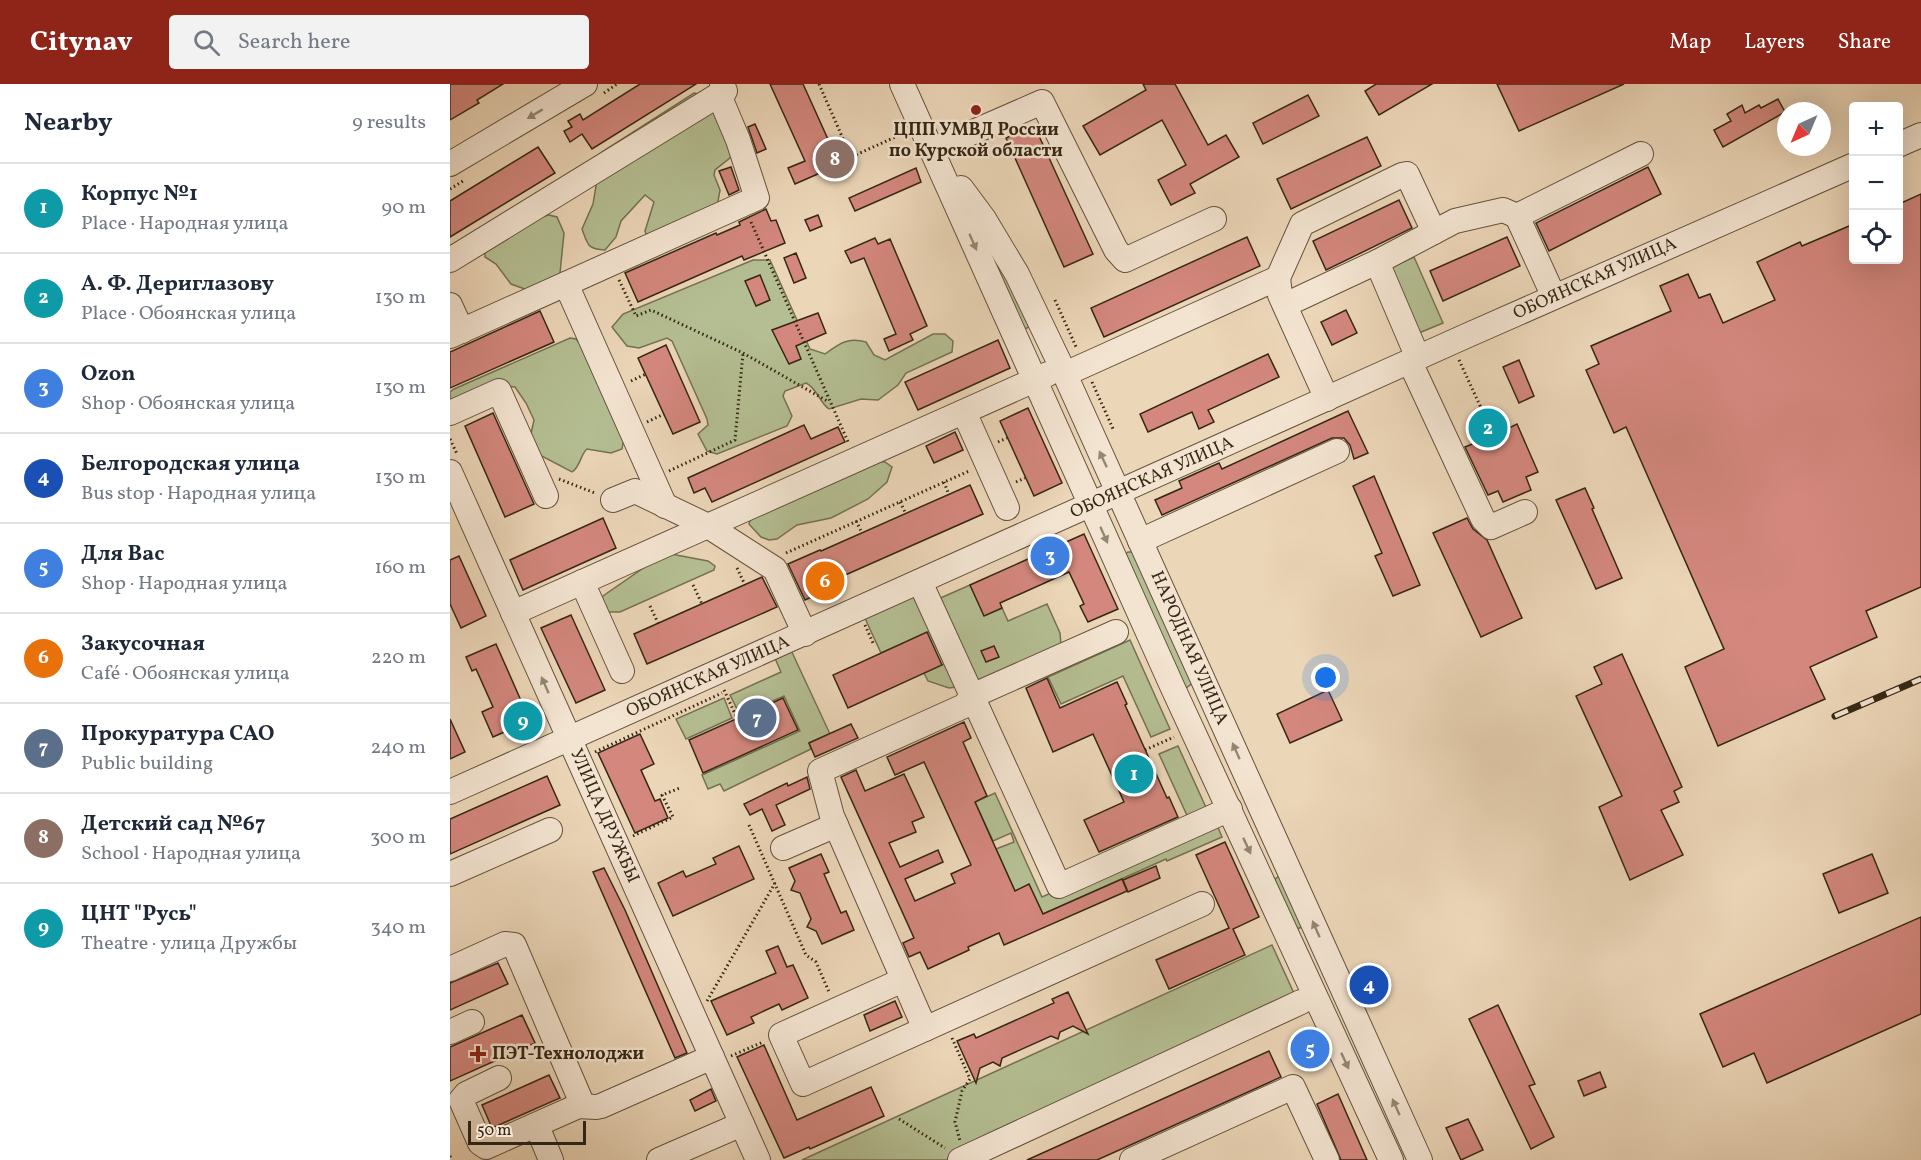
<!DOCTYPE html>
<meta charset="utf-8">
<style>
body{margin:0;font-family:Vollkorn,serif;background:#f2f2f3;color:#1f2937}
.controls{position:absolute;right:18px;top:18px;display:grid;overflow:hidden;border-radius:6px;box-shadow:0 6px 24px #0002}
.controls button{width:54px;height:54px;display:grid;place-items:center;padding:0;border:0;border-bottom:2px solid #e0e1e3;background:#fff;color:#1f2937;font:30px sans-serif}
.compass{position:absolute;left:1327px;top:18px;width:54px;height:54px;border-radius:50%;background:#fff;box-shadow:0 6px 24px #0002;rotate:224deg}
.scale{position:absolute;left:18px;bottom:15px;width:118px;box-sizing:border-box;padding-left:6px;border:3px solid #352714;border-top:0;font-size:16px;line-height:21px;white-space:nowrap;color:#352714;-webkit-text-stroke:4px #f3e4d1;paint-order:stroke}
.you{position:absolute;left:876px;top:594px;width:21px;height:21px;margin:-15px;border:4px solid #fff;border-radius:50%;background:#1a73e8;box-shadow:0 0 0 9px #1a73e833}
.badge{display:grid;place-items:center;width:39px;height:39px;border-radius:50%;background:#8f2418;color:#fff;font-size:20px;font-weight:700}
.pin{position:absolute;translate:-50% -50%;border:3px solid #fff;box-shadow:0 2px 6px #0006}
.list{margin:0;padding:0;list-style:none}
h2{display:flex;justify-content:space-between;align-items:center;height:78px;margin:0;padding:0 24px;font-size:26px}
h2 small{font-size:20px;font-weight:400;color:#747a83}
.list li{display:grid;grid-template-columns:39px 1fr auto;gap:18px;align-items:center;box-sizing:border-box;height:90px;padding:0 24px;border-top:2px solid #e0e1e3}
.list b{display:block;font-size:22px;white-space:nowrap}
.list p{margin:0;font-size:20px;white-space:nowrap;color:#747a83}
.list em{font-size:20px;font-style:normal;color:#747a83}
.icon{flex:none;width:33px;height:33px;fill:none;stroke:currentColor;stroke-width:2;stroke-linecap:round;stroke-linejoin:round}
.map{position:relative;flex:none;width:1471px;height:1076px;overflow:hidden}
header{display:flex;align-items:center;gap:36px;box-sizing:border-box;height:84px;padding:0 30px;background:#8f2418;color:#fff}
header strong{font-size:28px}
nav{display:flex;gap:33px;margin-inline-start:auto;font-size:21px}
.search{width:420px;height:54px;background:#f2f2f3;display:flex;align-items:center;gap:15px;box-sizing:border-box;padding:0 21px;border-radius:6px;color:#747a83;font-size:22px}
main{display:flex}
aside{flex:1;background:#fff}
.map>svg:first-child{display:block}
.green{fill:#b4be92;stroke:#747253;stroke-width:1.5}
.building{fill:#d3877d;stroke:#352714;stroke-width:1.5}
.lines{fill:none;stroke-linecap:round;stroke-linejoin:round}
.minor-casing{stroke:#63533d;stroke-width:26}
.path{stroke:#352714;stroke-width:3;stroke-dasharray:1.5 3;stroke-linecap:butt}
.minor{stroke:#f3e4d1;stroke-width:24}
.rail-casing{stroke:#352714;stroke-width:7}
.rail{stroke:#f3e4d1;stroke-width:4.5;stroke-dasharray:14;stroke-linecap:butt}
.oneway{fill:#948672}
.poi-dot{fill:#8f2418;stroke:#f3e4d1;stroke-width:2}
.labels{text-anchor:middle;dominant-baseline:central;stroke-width:5;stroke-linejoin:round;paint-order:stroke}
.poi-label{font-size:18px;font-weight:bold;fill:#352714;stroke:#f3e4d1}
.street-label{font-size:18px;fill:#352714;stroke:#f3e4d1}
</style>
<header>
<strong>Citynav</strong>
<div class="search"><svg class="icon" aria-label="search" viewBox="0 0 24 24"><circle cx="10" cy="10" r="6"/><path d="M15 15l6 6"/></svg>Search here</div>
<nav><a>Map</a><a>Layers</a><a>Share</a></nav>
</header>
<main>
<aside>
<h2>Nearby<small>9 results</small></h2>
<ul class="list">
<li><span class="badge" style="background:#0f9aa8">1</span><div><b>Корпус №1</b><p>Place · Народная улица</p></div><em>90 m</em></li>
<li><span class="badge" style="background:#0f9aa8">2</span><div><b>А. Ф. Дериглазову</b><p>Place · Обоянская улица</p></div><em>130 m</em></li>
<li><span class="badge" style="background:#3f7fe0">3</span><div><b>Ozon</b><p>Shop · Обоянская улица</p></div><em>130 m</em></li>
<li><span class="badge" style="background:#1a4fb4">4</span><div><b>Белгородская улица</b><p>Bus stop · Народная улица</p></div><em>130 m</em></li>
<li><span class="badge" style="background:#3f7fe0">5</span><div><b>Для Вас</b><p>Shop · Народная улица</p></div><em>160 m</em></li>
<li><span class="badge" style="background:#e8710a">6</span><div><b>Закусочная</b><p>Café · Обоянская улица</p></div><em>220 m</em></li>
<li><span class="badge" style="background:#5c6f8a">7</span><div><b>Прокуратура САО</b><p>Public building</p></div><em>240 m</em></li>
<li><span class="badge" style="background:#8d6e63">8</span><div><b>Детский сад №67</b><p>School · Народная улица</p></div><em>300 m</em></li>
<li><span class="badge" style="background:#0f9aa8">9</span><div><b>ЦНТ &quot;Русь&quot;</b><p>Theatre · улица Дружбы</p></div><em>340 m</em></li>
</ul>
</aside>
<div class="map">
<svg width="1471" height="1076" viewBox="0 0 1471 1076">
<rect width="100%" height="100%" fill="#ecd6b8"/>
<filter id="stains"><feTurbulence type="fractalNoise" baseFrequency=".00333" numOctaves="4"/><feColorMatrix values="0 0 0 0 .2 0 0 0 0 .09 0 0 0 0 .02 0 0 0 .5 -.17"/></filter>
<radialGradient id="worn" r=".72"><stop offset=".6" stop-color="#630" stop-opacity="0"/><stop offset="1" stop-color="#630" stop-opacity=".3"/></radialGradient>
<g class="green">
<path d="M244 9 256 12 283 62 281 73 265 86 264 91 270 106 267 123 197 153 195 147 204 118 195 111 171 137 166 153 155 166C137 165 138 161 132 145L143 120 146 102 144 84 152 68Z"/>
<path d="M99 131 107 133 114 149 110 189 106 196 83 208 61 200 46 180 35 173V168L90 133Z"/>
<path d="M964 173 993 239 964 251 935 186Z"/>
<path d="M303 176H320L360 265 375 270C390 259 398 253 416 258L424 271 435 276 483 250H495L503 257 502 268 456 289 448 301 428 316 411 315 379 325C369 318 367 304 356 299L335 307 333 312 342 332 337 342 267 370 257 367 248 350 258 341 257 335 222 257 217 254 189 264 177 262 162 243 173 230Z"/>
<path d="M551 181 579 243 575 245 546 183Z"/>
<path d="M120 254 126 255 137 268 174 354 172 365 161 369 137 365C130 371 131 382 122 388L84 368 80 354 84 336 76 319 65 303 46 301 0 319V308L4 305Z"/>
<path d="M426 377 435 378 442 383 437 398 418 415 381 434 347 441 327 455 319 456 311 453 299 440 302 431Z"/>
<path d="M678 468H685L744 598 736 604 675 470Z"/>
<path d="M221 470 258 477 265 482 264 486 170 528H156L150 522 153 512 208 474Z"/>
<path d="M520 501 534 531 552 524 558 537 597 520 610 549 611 561 534 601 519 590 486 516Z"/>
<path d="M465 512 507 603 499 604 478 597 474 589 494 580 479 548 431 569 413 530Z"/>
<path d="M680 556 720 645 701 653 673 592 611 620 598 593Z"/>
<path d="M340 564 380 650 359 659 361 665 274 707 270 700 258 705 252 691 350 647 334 612 290 631 280 611 331 588 324 572Z"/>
<path d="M274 614 282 634 236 655 226 635Z"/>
<path d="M728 662 759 730 740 738 709 670Z"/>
<path d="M545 709 592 813 765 736 772 753 717 777 716 775 593 830 579 801 565 807 546 765 564 758 561 749 543 757 525 718Z"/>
<path d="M829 792 852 843 847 845 824 796Z"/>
<path d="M822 861 847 916 497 1076H352Z"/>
</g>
<g class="building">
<path d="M0 0H53L27 16 29 19 0 36Z"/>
<path d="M190 0H246L142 65 132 50 120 58 114 47 122 43 118 37 130 30 133 36Z"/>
<path d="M320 0H353L386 73 367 82 370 89 345 100 338 84 355 77Z"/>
<path d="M693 0H725L758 61 776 51 789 73 740 100 745 109 721 121 708 96 736 81 712 36 650 71 633 42 696 6Z"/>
<path d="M926 0H982L929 31 915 7Z"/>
<path d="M1047 0H1174L1069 47Z"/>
<path d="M858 11 869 32 813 60 803 39Z"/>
<path d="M1328 15 1335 28 1273 63 1264 46 1281 37 1277 30 1292 21 1295 29 1309 21 1311 24Z"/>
<path d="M305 40 316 65 307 69 298 43Z"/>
<path d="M584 41 643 170 614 183 556 54Z"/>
<path d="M917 53 931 82 841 125 827 95Z"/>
<path d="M88 63 105 89 0 153V117Z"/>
<path d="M281 83 289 106 279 111 269 87Z"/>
<path d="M1198 83 1211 110 1099 167 1086 139Z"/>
<path d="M466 84 471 98 405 127 399 114Z"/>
<path d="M1471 110V503L1416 527 1427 553 1360 583 1375 615 1268 662 1235 583 1274 565 1176 343 1164 349 1136 286 1149 280 1141 262 1221 227 1210 202 1238 190 1249 214 1260 210 1273 239 1325 216 1307 178 1350 158 1352 162 1404 140V176H1449V120Z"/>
<path d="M949 116 962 144 876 186 863 157Z"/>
<path d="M316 125 321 137 326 136 335 159 294 176 292 172 188 218 175 189 266 149 267 151 290 141 289 138Z"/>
<path d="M368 131 372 142 360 147 355 136Z"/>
<path d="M797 153 810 182 654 253 641 224Z"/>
<path d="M1057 153 1070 182 993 217 980 187Z"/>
<path d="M425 154 428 160 440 155 477 242 460 250 463 256 439 267 434 255 446 250 414 174 401 179 395 167Z"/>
<path d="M346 169 356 194 344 199 334 174Z"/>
<path d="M310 191 320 216 306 222 295 197Z"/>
<path d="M896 226 907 249 882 261 871 238Z"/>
<path d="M90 227 104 258 0 304V268Z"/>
<path d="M368 229 376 249 346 262 351 275 339 280 322 246Z"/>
<path d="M548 256 560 284 468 326 455 298Z"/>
<path d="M216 261 250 338 223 350 188 274Z"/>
<path d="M818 270 829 293 758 326 764 338 749 345 742 328 698 348 690 330Z"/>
<path d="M1069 276 1084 312 1069 319 1053 283Z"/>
<path d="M578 324 612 399 584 412 550 337Z"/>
<path d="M898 327 918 369 904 375 900 361 894 354H882L712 431 705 416 732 404 729 397 769 379 772 385Z"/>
<path d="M43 329 84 420 55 433 15 342Z"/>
<path d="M1067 340 1088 388 1076 393 1081 406 1053 418 1048 407 1038 411 1015 363 1030 357 1033 363 1055 353 1053 347Z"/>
<path d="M354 341 361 355 388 343 395 358 262 418 255 404 244 409 238 394Z"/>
<path d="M505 348 513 366 484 379 476 362Z"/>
<path d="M924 392 970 501 943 512 925 472 932 469 903 402Z"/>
<path d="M520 401 533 430 384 496 386 502 355 516 338 480 370 466 371 467Z"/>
<path d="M1135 404 1144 424 1142 425 1172 494 1146 505 1106 416Z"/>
<path d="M153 434 166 464 73 506 60 476Z"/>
<path d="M1017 434 1023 445 1037 456 1072 534 1031 553 983 449Z"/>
<path d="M634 450 668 525 638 538 630 522 634 520 619 488 550 519 552 524 534 532 520 501Z"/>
<path d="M9 472 36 532 11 544 0 520V476Z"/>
<path d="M312 493 327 523 197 580 184 550Z"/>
<path d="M121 531 155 606 126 619 91 544Z"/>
<path d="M477 548 492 581 398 624 383 591Z"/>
<path d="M46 560 80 637 43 653 32 628 43 623 26 585 22 587 16 573Z"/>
<path d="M544 562 549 573 536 578 531 567Z"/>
<path d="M1172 570 1232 703 1224 707 1229 718 1211 726 1233 771 1180 796 1149 723 1172 712 1126 612 1152 600 1144 583Z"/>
<path d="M597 594 610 624 667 598 677 620 675 621 717 714 719 713 728 733 649 768 634 736 674 718 643 650 603 668 576 604Z"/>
<path d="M878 606 892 636 840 659 827 630Z"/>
<path d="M333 614 348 646 253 689 239 656Z"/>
<path d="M0 635 15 668 0 675Z"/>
<path d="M514 638 521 654 513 658 537 712 525 718 565 807 579 800 593 830 672 795 677 807 554 861 549 849 518 863 519 866 478 885 470 868 459 873 453 859 464 854 391 693 406 686 415 707 454 690 474 733 462 738 466 748 439 759 450 783 488 766 493 778 455 795 465 817 505 799 501 790 521 781 474 678 445 691 437 673Z"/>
<path d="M401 640 408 654 365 673 359 659Z"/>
<path d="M190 650 204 680 191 686 205 717 210 715 218 734 185 749 148 669Z"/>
<path d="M97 692 110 721 0 770V735Z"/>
<path d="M357 693 360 705 326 721 335 741 322 747 312 725 300 731 294 720 337 699 338 702Z"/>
<path d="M775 758 809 833 783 845 795 871 719 905 706 876 779 844 746 771Z"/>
<path d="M289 762 304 795 223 832 208 799 233 787 236 793 266 780 263 774Z"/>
<path d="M371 770 379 788 374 790 391 829 396 827 404 846 372 860 366 847 357 843 361 835 350 809 341 806 345 797 339 784Z"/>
<path d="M1422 770 1438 809 1389 829 1373 790Z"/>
<path d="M706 782 710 794 678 808 673 796Z"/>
<path d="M154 784 175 826 237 969 225 974 143 788Z"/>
<path d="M1471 833V930L1317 999 1304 969 1273 983 1250 930Z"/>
<path d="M328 862 337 883 343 881 358 914 332 926 329 920 301 933 304 939 277 951 261 917 326 889 316 867Z"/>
<path d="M48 879 58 900 0 926V899Z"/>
<path d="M618 908 638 950 623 942 610 948 608 955 601 952 552 974 550 982 543 978 530 984 526 999 507 957 524 950 526 954 604 919 602 915Z"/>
<path d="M445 917 452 933 420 947 414 931Z"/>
<path d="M1048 921 1085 1000 1079 1002 1104 1053 1081 1065 1019 935Z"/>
<path d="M72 931 85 959 0 997V963Z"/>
<path d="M859 952 868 973 856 978 847 958Z"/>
<path d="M314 961 347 1036 421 1003 434 1032 360 1065 359 1063 334 1074 287 973Z"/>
<path d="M819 967 831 993 676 1063 647 1076H577Z"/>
<path d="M1150 988 1156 1003 1134 1012 1128 997Z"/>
<path d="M99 991 110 1014 42 1044 32 1021Z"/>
<path d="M261 1005 266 1017 245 1027 240 1016Z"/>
<path d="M888 1010 917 1076H891L867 1020Z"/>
<path d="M1018 1035 1033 1066 1011 1076 996 1044Z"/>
</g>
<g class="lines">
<g class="minor-casing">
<g id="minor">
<path d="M452 0 722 602 941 1076"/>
<path d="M1448 61 1471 51"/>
<path d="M482 66 592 18 666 166 675 176 764 135"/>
<path d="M0 80 135 0"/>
<path d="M511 104 534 135 567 190 612 284 970 1076"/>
<path d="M0 176 275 7 272 0"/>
<path d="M116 200 215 422"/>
<path d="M1104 213 1067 132 1191 70"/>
<path d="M0 221 12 247"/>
<path d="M835 221 927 178"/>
<path d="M0 252 307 114 288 56 269 11"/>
<path d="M968 274 927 178 1005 137 1053 126 1067 132"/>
<path d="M960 278 1033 435 1041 443 1075 428"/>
<path d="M615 290 828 194"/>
<path d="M877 315 830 211 828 194 852 140 952 91 957 90 984 148"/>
<path d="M514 328 557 424"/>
<path d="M0 329 49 307 96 412"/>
<path d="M0 388 308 1076"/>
<path d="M163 416 185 407 258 442 325 485 355 550"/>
<path d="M690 457 887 367"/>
<path d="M132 498 172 587"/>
<path d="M470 498 609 802 780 725"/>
<path d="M63 529 598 290"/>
<path d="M0 708 1016 252 1404 81"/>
<path d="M333 764 386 741"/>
<path d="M0 790 100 746"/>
<path d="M0 885 55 860 64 861 131 1017 126 1023 36 1063 30 1059 11 1016 16 1010 49 994"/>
<path d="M453 896 331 951 353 1000 752 820"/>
<path d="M475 945 382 732 370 687 514 622 522 612 666 548"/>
<path d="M0 948 22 938"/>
<path d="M128 1022 146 1023 151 1022 262 973"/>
<path d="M81 1044H86L89 1047 101 1076"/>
<path d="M209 1076 292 1040"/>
<path d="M510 1076 851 918"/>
<path d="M682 1076 843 1003 877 1076"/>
</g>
</g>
<g class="path">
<path d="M369 0 401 73 452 50"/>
<path d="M154 9 167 0"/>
<path d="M0 105 13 97"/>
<path d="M301 138 399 360"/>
<path d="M169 196 186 232 201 226 293 269 379 318"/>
<path d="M605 216 627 265"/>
<path d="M1009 276 1032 326"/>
<path d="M181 297 196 290"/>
<path d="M642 298 664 347"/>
<path d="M197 338 214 330"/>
<path d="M0 355 7 370"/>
<path d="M548 358 557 354"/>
<path d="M219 387 285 356 293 269"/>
<path d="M109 395 145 409"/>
<path d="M494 398 499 411"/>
<path d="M566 398 575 394"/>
<path d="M450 418 456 430"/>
<path d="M406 437 412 449"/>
<path d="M336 469 519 387"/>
<path d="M287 484 295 501"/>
<path d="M243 501 252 520"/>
<path d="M200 522 208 539"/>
<path d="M415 541 423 559"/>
<path d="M274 606 287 634"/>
<path d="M695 666 724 653"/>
<path d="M145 668 272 609"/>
<path d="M299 741 356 871 366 878 379 908"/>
<path d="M183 752 223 733 212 711 230 704"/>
<path d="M257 917 325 799"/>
<path d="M502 954 520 995 512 1007 505 1038 510 1057"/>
<path d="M281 972 313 958"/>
<path d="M449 1035 495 1064"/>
<path d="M0 1072 2 1076"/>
</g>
<use href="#minor" class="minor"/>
<g class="rail-casing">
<path id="rail" d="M1385 632 1471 595"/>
</g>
<use href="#rail" class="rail"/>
</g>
<defs><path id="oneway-solid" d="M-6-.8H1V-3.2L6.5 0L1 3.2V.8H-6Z" transform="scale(1.5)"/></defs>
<g class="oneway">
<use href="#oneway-solid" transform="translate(85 30) rotate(149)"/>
<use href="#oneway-solid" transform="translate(523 158) rotate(66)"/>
<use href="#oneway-solid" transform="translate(653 375) rotate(-115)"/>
<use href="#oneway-solid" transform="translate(654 451) rotate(66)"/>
<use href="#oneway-solid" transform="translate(95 601) rotate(-114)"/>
<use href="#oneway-solid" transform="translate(786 667) rotate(-114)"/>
<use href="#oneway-solid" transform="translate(797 762) rotate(65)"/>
<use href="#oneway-solid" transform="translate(866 845) rotate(-114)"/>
<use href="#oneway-solid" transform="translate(895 977) rotate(65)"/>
<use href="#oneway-solid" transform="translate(946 1023) rotate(-114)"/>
</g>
<g class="poi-dot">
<circle cx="526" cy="26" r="6"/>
<path d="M25 961h6v6h6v6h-6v6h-6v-6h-6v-6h6z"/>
</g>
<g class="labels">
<g class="poi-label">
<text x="526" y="46">ЦПП УМВД России<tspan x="526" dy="21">по Курской области</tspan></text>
<text x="42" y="970" text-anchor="start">ПЭТ-Технолоджи</text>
</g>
<g class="street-label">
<text transform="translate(1145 195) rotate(-24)">ОБОЯНСКАЯ УЛИЦА</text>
<text transform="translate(702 394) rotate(-24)">ОБОЯНСКАЯ УЛИЦА</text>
<text transform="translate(739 564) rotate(66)">НАРОДНАЯ УЛИЦА</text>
<text transform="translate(258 593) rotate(-24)">ОБОЯНСКАЯ УЛИЦА</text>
<text transform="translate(154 732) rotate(66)">УЛИЦА ДРУЖБЫ</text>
</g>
</g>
<rect width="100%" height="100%" filter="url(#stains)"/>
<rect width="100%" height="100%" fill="url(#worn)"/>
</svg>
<div class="controls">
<button>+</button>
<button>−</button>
<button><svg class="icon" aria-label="locate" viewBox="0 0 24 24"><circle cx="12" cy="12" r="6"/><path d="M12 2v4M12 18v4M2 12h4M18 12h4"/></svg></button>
</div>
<svg class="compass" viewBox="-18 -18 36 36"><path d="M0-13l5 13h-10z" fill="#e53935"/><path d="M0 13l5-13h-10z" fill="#747a83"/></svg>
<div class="scale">50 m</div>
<div class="you"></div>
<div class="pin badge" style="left:684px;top:690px;background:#0f9aa8">1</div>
<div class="pin badge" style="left:1038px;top:344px;background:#0f9aa8">2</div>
<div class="pin badge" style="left:600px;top:472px;background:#3f7fe0">3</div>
<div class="pin badge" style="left:919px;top:901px;background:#1a4fb4">4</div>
<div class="pin badge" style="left:860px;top:965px;background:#3f7fe0">5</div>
<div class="pin badge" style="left:375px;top:497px;background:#e8710a">6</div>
<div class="pin badge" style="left:307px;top:634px;background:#5c6f8a">7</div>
<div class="pin badge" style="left:385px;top:75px;background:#8d6e63">8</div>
<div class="pin badge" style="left:73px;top:637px;background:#0f9aa8">9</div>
</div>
</main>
